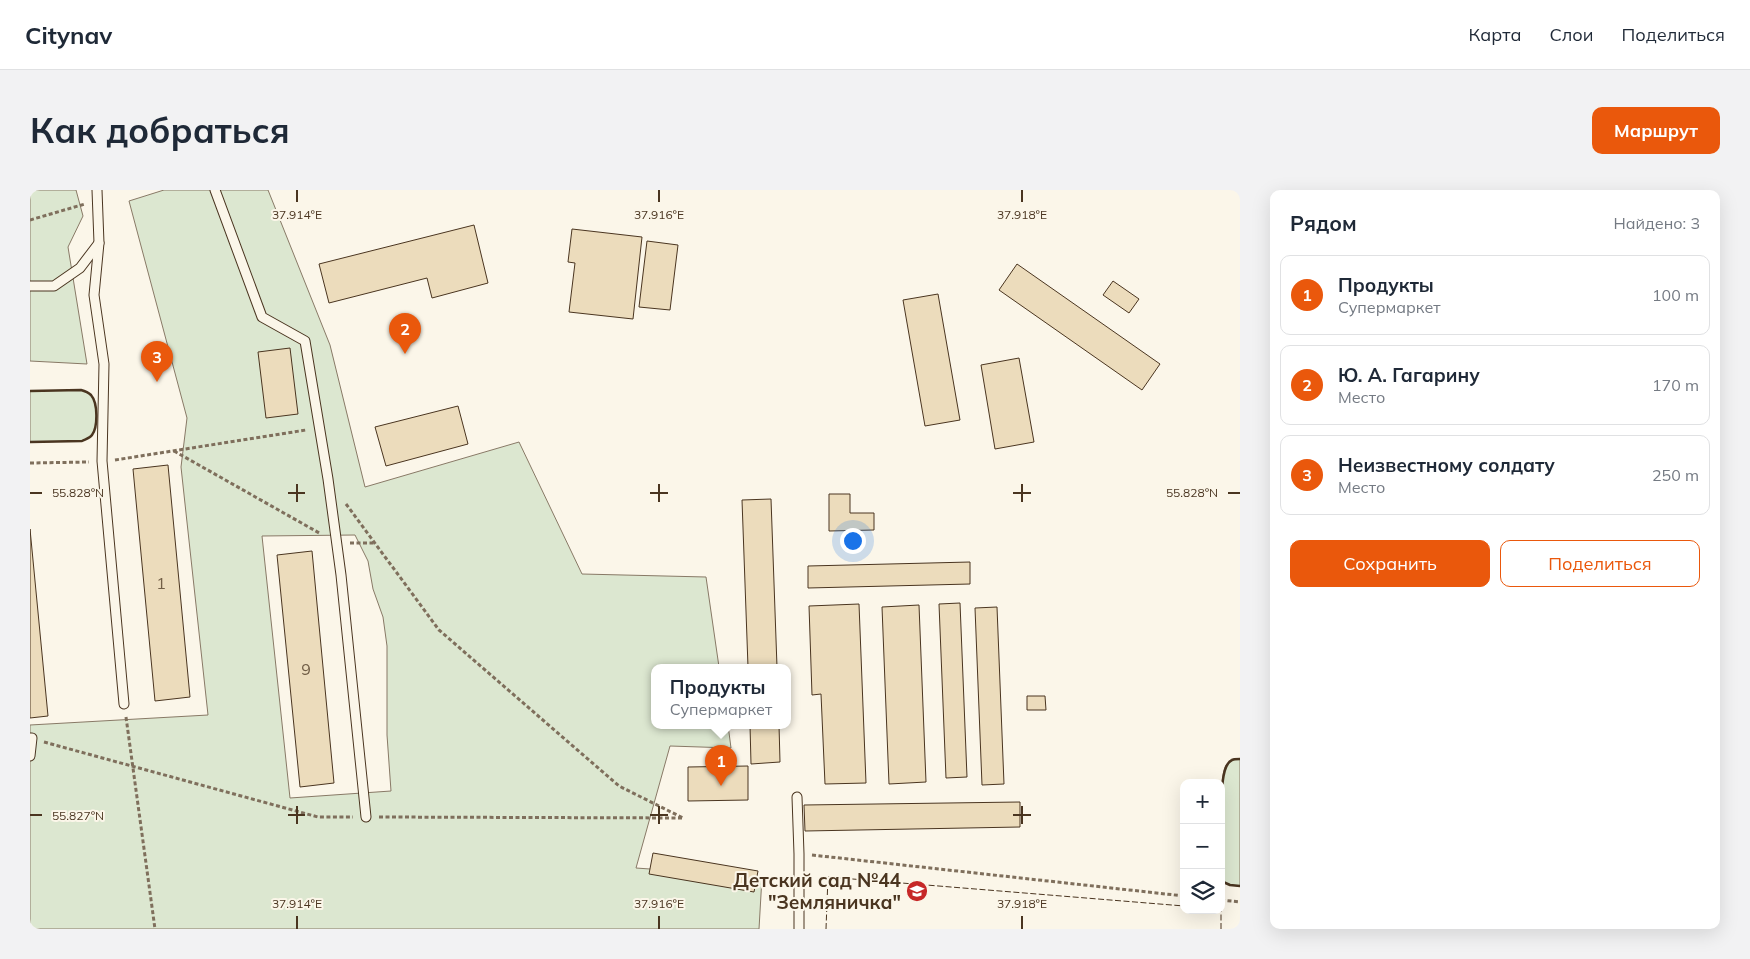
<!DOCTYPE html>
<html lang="ru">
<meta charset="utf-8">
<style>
body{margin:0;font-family:Mulish,sans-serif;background:#f2f2f3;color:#1f2937}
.controls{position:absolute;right:15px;bottom:15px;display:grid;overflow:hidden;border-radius:10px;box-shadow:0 5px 20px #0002}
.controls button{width:45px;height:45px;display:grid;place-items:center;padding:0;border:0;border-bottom:1px solid #e0e1e3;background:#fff;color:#1f2937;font:25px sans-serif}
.you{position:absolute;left:822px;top:350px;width:18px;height:18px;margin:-12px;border:4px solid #fff;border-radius:50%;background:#1a73e8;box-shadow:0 0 0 8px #1a73e833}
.badge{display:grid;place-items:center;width:32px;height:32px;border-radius:50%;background:#ea580c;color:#fff;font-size:16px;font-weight:700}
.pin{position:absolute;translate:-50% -41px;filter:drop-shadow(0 1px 2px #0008)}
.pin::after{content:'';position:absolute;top:26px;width:18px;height:15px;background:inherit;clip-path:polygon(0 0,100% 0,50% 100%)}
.popup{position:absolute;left:621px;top:474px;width:140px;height:65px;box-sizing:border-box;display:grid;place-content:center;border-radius:10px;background:#fff;filter:drop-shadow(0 1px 4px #0005);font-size:16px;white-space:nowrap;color:#747a83}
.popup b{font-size:19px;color:#1f2937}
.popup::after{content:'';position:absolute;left:50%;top:100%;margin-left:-10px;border:10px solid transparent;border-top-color:#fff}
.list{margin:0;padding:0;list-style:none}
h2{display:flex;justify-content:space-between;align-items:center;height:65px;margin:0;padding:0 20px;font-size:21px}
h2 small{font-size:16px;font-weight:400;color:#747a83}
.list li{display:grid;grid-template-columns:32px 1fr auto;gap:15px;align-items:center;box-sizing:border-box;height:80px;margin:0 10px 10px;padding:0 10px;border:1px solid #e0e1e3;border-radius:10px}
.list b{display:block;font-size:19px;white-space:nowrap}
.list p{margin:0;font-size:16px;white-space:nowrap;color:#747a83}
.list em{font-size:16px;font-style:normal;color:#747a83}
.actions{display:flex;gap:10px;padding:15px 20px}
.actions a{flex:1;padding:11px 0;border:1px solid #ea580c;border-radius:10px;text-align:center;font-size:18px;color:#ea580c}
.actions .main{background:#ea580c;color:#fff}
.icon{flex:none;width:28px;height:28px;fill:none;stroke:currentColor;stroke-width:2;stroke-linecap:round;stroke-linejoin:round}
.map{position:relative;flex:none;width:1210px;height:739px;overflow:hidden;border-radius:10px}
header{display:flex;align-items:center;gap:30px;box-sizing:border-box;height:70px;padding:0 25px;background:#fff;border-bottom:1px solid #e0e1e3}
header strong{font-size:24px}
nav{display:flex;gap:28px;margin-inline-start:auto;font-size:18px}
.intro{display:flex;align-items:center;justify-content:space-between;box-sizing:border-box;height:120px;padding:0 30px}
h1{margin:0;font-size:35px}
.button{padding:12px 22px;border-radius:10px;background:#ea580c;color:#fff;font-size:18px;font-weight:700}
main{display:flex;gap:30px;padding:0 30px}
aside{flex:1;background:#fff;border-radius:10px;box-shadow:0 5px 20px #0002}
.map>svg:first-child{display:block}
.green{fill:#dce7d0;stroke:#887966;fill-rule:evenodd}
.building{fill:#ecdcbc;stroke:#4a3520}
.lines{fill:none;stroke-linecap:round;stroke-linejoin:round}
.lane-casing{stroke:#4a3520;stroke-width:11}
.path{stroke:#7f6f5c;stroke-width:3;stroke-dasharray:4 2.5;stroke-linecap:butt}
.lane{stroke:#fbf6e9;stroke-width:9}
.fence{stroke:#4a3520;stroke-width:1;stroke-dasharray:6 2.5;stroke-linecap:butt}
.wall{stroke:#4a3520;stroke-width:2.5}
.ticks{fill:none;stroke:#4a3520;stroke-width:2}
.labels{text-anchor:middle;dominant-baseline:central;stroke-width:4;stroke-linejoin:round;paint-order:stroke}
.number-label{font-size:16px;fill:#725f47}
.poi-label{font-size:19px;font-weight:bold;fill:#4a3520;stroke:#fbf6e9;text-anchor:end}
.ticks-label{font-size:12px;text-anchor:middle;fill:#4a3520;stroke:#fbf6e9;stroke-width:4;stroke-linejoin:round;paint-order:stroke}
</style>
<header>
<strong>Citynav</strong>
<nav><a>Карта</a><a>Слои</a><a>Поделиться</a></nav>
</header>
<div class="intro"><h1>Как добраться</h1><a class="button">Маршрут</a></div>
<main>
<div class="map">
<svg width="1210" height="739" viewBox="0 0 1210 739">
<rect width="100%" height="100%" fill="#fbf6e9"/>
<g class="green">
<path d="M0 0H46L53 26 38 57 57 174 0 171Z"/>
<path d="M134 0H238L300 155 335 297 489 252 552 384 676 387 689 477H625V535H698L701 558 640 556 606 678 732 687 729 739H0V535L178 525 151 277 157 228 99 11ZM325 345 338 371 343 399 353 427 357 456V545L361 601 260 608 232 346Z"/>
<path d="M51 200C55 201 58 202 61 205 68 213 68 237 62 245 60 248 56 249 52 251L0 252V201Z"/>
<path d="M1210 569V696L1200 695 1191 691C1191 672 1188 586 1196 575 1200 570 1205 569 1210 569Z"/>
</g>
<g class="building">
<path d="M444 35 458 93 402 108 397 88 299 113 289 74Z"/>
<path d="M542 39 612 47 603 129 539 122 545 73 538 72Z"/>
<path d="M617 51 648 55 640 120 609 117Z"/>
<path d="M987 74 1130 174 1112 200 969 100Z"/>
<path d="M1083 91 1109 109 1099 123 1073 105Z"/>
<path d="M908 104 930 230 895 236 873 110Z"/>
<path d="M260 158 268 224 236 228 228 162Z"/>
<path d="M989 168 1004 252 965 259 951 175Z"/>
<path d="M428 216 438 254 356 276 345 237Z"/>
<path d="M138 275 160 507 125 511 103 279Z"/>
<path d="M799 304H820V323H844V340L799 341Z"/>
<path d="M741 309 747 477H718L712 310Z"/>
<path d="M0 339 18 526 0 528Z"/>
<path d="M282 361 304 593 270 597 247 365Z"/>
<path d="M940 372V394L778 398V376Z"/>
<path d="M930 413 937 587 916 588 909 414Z"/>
<path d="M829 414 836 593 795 594 791 504 782 505 779 416Z"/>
<path d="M889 415 896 592 859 594 852 417Z"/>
<path d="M967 417 974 594 952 595 945 418Z"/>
<path d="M997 506H1015L1016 520H997Z"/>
<path d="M720 535H749L750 572 721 574Z"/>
<path d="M718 576V610L658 611V577Z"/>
<path d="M990 612V637L775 641 774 615Z"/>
<path d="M623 663 728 681 724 702 619 684Z"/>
</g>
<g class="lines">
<g class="lane-casing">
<g id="lane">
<path d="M67 0 69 53 64 105 74 174 72 271 94 514"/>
<path d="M185 0 232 127 275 151 298 289 311 385 336 627"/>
<path d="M0 96H24L50 78 69 53"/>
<path d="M0 548H2L0 566"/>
<path d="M767 607 769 664V739"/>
</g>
</g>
<g class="path">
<path d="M0 30 55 14"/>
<path d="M144 261 291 344"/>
<path d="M85 270 276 240"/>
<path d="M0 273 59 272"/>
<path d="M316 314 409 440 589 596 653 628"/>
<path d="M320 353H344"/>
<path d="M96 527 125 739"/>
<path d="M14 552 288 627H323"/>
<path d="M349 627 654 628"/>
<path d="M782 665 1154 706"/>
<path d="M1191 710 1210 712"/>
</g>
<use href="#lane" class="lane"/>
<g class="fence">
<path d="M796 739 798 687 1154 716"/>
<path d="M1191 739V719"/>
</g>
<g class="wall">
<path d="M0 201 51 200C55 201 58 202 61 205 68 213 68 237 62 245 60 248 56 249 52 251L0 252"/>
<path d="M1191 617C1192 605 1191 575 1202 570 1203 569 1209 569 1210 569"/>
<path d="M1191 691 1200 695 1210 696"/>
</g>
</g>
<path class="ticks" d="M267 0V12M629 0V12M992 0V12M267 294V312M629 294V312M992 294V312M0 303H12M258 303H275M620 303H638M983 303H1001M1198 303H1210M267 616V634M629 616V634M992 616V634M0 625H12M258 625H275M620 625H638M983 625H1001M267 726V739M629 726V739M992 726V739"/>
<defs>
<g id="school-disc" transform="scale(1.125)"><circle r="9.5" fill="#c62828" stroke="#fbf6e9"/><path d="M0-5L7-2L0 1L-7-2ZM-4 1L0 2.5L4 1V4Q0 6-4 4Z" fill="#fff"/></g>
</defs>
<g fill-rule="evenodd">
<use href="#school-disc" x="887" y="701"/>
</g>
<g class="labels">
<g class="number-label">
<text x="131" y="393">1</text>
<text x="276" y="479">9</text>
</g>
<g class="poi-label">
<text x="871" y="690">Детский сад №44<tspan x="871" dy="22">"Земляничка"</tspan></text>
</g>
</g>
<g class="ticks-label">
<text x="267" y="29">37.914°E</text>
<text x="629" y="29">37.916°E</text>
<text x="992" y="29">37.918°E</text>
<text x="48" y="307">55.828°N</text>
<text x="1162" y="307">55.828°N</text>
<text x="48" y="630">55.827°N</text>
<text x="267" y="718">37.914°E</text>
<text x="629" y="718">37.916°E</text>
<text x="992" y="718">37.918°E</text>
</g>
</svg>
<div class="controls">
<button>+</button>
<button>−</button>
<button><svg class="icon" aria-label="layers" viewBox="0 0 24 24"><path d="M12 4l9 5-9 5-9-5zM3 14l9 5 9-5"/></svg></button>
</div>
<div class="you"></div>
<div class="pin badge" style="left:691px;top:596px">1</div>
<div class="popup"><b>Продукты</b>Супермаркет</div>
<div class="pin badge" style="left:375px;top:164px">2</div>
<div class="pin badge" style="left:127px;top:192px">3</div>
</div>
<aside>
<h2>Рядом<small>Найдено: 3</small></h2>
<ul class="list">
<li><span class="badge">1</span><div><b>Продукты</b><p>Супермаркет</p></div><em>100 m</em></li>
<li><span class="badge">2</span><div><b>Ю. А. Гагарину</b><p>Место</p></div><em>170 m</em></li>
<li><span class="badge">3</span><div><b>Неизвестному солдату</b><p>Место</p></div><em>250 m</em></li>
</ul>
<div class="actions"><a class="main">Сохранить</a><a>Поделиться</a></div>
</aside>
</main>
